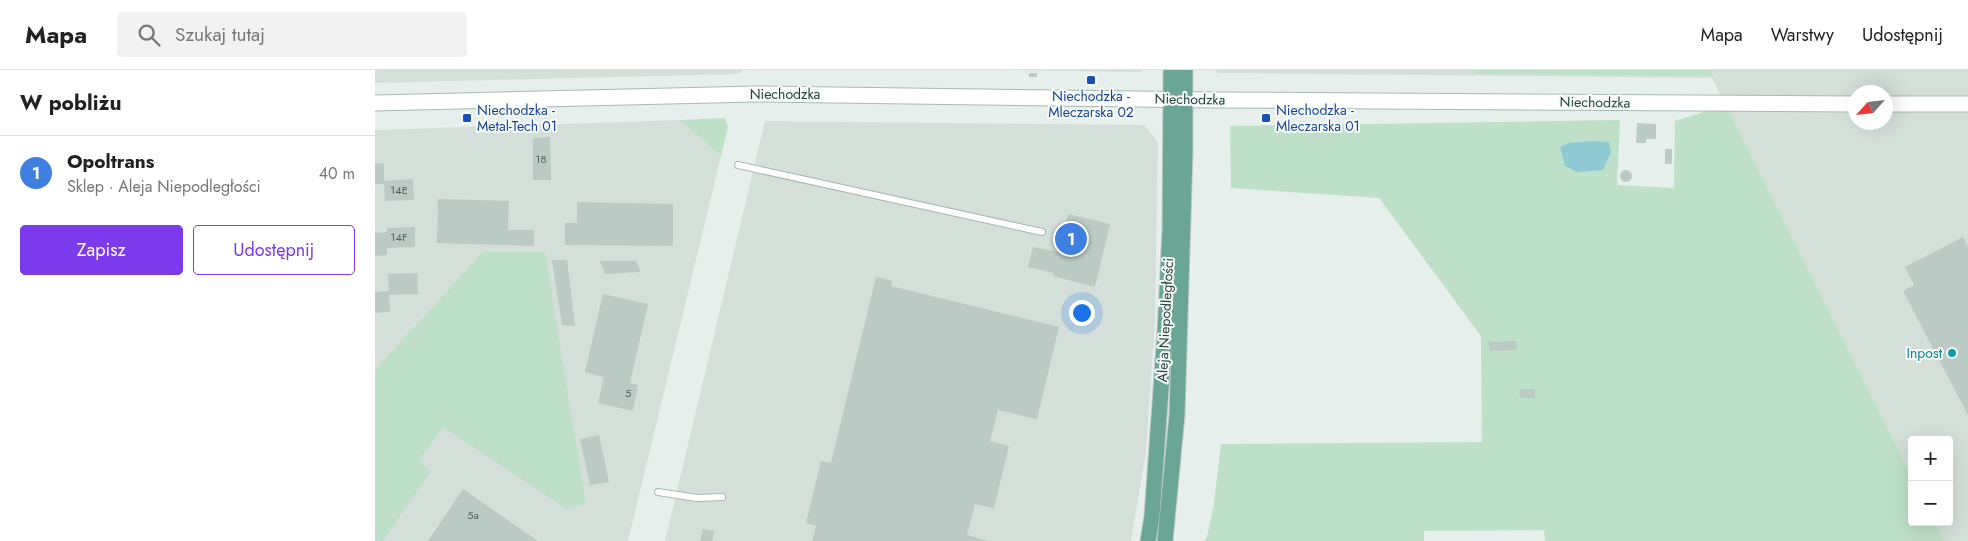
<!DOCTYPE html>
<html lang="pl">
<meta charset="utf-8">
<style>
body{margin:0;font-family:Jost,sans-serif;background:#f2f2f2;color:#222}
.controls{position:absolute;right:15px;bottom:15px;display:grid;overflow:hidden;border-radius:5px;box-shadow:0 5px 20px #0002}
.controls button{width:45px;height:45px;display:grid;place-items:center;padding:0;border:0;border-bottom:1px solid #e0e0e0;background:#fff;color:#222;font:25px sans-serif}
.compass{position:absolute;left:1473px;top:15px;width:45px;height:45px;border-radius:50%;background:#fff;box-shadow:0 5px 20px #0002;rotate:243deg}
.you{position:absolute;left:706px;top:242px;width:18px;height:18px;margin:-12px;border:4px solid #fff;border-radius:50%;background:#1a73e8;box-shadow:0 0 0 8px #1a73e833}
.badge{display:grid;place-items:center;width:32px;height:32px;border-radius:50%;background:#7c3aed;color:#fff;font-size:16px;font-weight:700}
.pin{position:absolute;translate:-50% -50%;border:2px solid #fff;box-shadow:0 1px 5px #0006}
.list{margin:0;padding:0;list-style:none}
h2{display:flex;justify-content:space-between;align-items:center;height:65px;margin:0;padding:0 20px;font-size:21px}
h2 small{font-size:16px;font-weight:400;color:#767676}
.list li{display:grid;grid-template-columns:32px 1fr auto;gap:15px;align-items:center;box-sizing:border-box;height:75px;padding:0 20px;border-top:1px solid #e0e0e0}
.list b{display:block;font-size:19px;white-space:nowrap}
.list p{margin:0;font-size:16px;white-space:nowrap;color:#767676}
.list em{font-size:16px;font-style:normal;color:#767676}
.actions{display:flex;gap:10px;padding:15px 20px}
.actions a{flex:1;padding:11px 0;border:1px solid #7c3aed;border-radius:5px;text-align:center;font-size:18px;color:#7c3aed}
.actions .main{background:#7c3aed;color:#fff}
.icon{flex:none;width:28px;height:28px;fill:none;stroke:currentColor;stroke-width:2;stroke-linecap:round;stroke-linejoin:round}
.map{position:relative;flex:none;width:1593px;height:471px;overflow:hidden}
header{display:flex;align-items:center;gap:30px;box-sizing:border-box;height:70px;padding:0 25px;background:#fff;border-bottom:1px solid #e0e0e0}
header strong{font-size:24px}
nav{display:flex;gap:28px;margin-inline-start:auto;font-size:18px}
.search{width:350px;height:45px;background:#f2f2f2;display:flex;align-items:center;gap:12px;box-sizing:border-box;padding:0 18px;border-radius:5px;color:#767676;font-size:19px}
main{display:flex}
aside{flex:1;background:#fff}
.map>svg:first-child{display:block}
.built{fill:#d4dfda;fill-rule:evenodd}
.green{fill:#bfe0c8}
.water{fill:#8ec9d4}
.building{fill:#bbcac4}
.lines{fill:none;stroke-linecap:round;stroke-linejoin:round}
.service-casing{stroke:#a8b8b2;stroke-width:8}
.tertiary-casing{stroke:#a8b8b2;stroke-width:17}
.primary-casing{stroke:#c2cac8;stroke-width:17}
.service{stroke:#fff;stroke-width:6}
.tertiary{stroke:#fff;stroke-width:15}
.primary{stroke:#6aa596;stroke-width:15}
.transit-dot{fill:#1a4fb4;stroke:#f7fbf9;stroke-width:2}
.culture-dot{fill:#0f9aa8;stroke:#f7fbf9;stroke-width:2}
.labels{text-anchor:middle;dominant-baseline:central;stroke-width:4;stroke-linejoin:round;paint-order:stroke}
.number-label{font-size:11px;fill:#4a645c}
.street-label{font-size:14px;fill:#24423a;stroke:#f7fbf9}
.transit-label{font-size:14px;fill:#164399;stroke:#f7fbf9;text-anchor:start}
.culture-label{font-size:14px;fill:#0d838f;stroke:#f7fbf9;text-anchor:end}
</style>
<header>
<strong>Mapa</strong>
<div class="search"><svg class="icon" aria-label="search" viewBox="0 0 24 24"><circle cx="10" cy="10" r="6"/><path d="M15 15l6 6"/></svg>Szukaj tutaj</div>
<nav><a>Mapa</a><a>Warstwy</a><a>Udostępnij</a></nav>
</header>
<main>
<aside>
<h2>W pobliżu<small></small></h2>
<ul class="list">
<li><span class="badge" style="background:#3f7fe0">1</span><div><b>Opoltrans</b><p>Sklep · Aleja Niepodległości</p></div><em>40 m</em></li>
</ul>
<div class="actions"><a class="main">Zapisz</a><a>Udostępnij</a></div>
</aside>
<div class="map">
<svg width="1593" height="471" viewBox="0 0 1593 471">
<rect width="100%" height="100%" fill="#e6efeb"/>
<g class="built">
<path d="M0 0H367L365 3 359 4 0 13Z"/>
<path d="M629 0H767L765 2Z"/>
<path d="M840 0H1593V471H1569L1559 452H1574V370H1537V407L1337 8 843 3ZM1480 22H1510V52H1480Z"/>
<path d="M305 50 346 86 253 471H0V60Z"/>
<path d="M390 51 769 55 783 72 780 250 771 382 756 471H290Z"/>
</g>
<g class="green">
<path d="M1099 0H1337L1338 6 1099 4Z"/>
<path d="M1351 35 1537 407V452H1559L1569 471H1170L1169 460 1049 461V471H829L832 467 839 433 846 374 1107 372 1106 266 1004 128 856 118 855 56 1245 50 1242 115 1299 118 1300 51Z"/>
<path d="M350 48 353 57 346 86 305 50Z"/>
<path d="M108 182H170L211 434 192 439 68 357 44 390 55 402 8 471H0V300Z"/>
</g>
<path class="water" d="M1219 71 1234 72 1236 82 1228 100 1202 102 1190 96 1185 77 1194 73Z"/>
<g class="building">
<rect x="654" y="3" width="8" height="4"/>
<path d="M1262 53 1281 54V69H1271V73H1261Z"/>
<path d="M175 67 176 110H158V68Z"/>
<rect x="1290" y="79" width="7" height="15"/>
<path d="M9 93V111L38 109 39 130 10 131 9 114H0V94Z"/>
<circle cx="1251" cy="106" r="6"/>
<path d="M63 129 134 131 133 160H159V176L62 173Z"/>
<path d="M202 132 298 134V176L190 175V153H202Z"/>
<path d="M693 144 735 154 720 217 678 206 679 203 653 197 658 177 684 182Z"/>
<path d="M40 157V177L12 178V185L0 186V163L12 162V158Z"/>
<path d="M1588 167 1593 177V345L1528 221 1539 215 1530 197Z"/>
<path d="M177 190H192L200 256 187 255Z"/>
<path d="M225 191H261L266 202 230 204Z"/>
<path d="M42 203 43 224 14 225 15 242 0 243V222L14 221 13 204Z"/>
<path d="M501 207 517 211 516 216 684 257 662 349 623 340 615 371 634 376 619 438 600 434 592 465 614 471H437L441 456 431 453 446 391 456 393Z"/>
<path d="M228 224 273 234 255 313 263 315 258 341 223 333 229 307 210 302Z"/>
<path d="M1141 271 1142 280 1114 281V272Z"/>
<path d="M1144 319H1160V328H1145Z"/>
<path d="M224 365 234 412 215 415 205 369Z"/>
<path d="M88 419 163 471H53Z"/>
<path d="M328 459 339 461 337 471H325Z"/>
</g>
<g class="lines">
<g class="service-casing">
<g id="service">
<path d="M363 95 667 162"/>
<path d="M283 422 322 428 347 427"/>
</g>
</g>
<g class="tertiary-casing">
<g id="tertiary">
<path d="M0 33 381 24 839 30 1480 34"/>
<path d="M1510 34H1593"/>
</g>
</g>
<g class="primary-casing">
<g id="primary">
<path d="M773 471 777 446 790 262 795 159 796 0"/>
<path d="M790 471 802 345 810 83V0"/>
</g>
</g>
<use href="#service" class="service"/>
<use href="#tertiary" class="tertiary"/>
<use href="#primary" class="primary"/>
</g>
<g class="transit-dot">
<rect x="711" y="5" width="10" height="10" rx="2.5"/>
<rect x="87" y="43" width="10" height="10" rx="2.5"/>
<rect x="886" y="43" width="10" height="10" rx="2.5"/>
</g>
<circle class="culture-dot" cx="1577" cy="283" r="5"/>
<g class="labels">
<g class="number-label">
<text x="166" y="89">18</text>
<text x="24" y="120">14E</text>
<text x="24" y="167">14F</text>
<text x="253" y="323">5</text>
<text x="98" y="445">5a</text>
</g>
<g class="street-label">
<text x="410" y="24">Niechodzka</text>
<text transform="translate(815 29) rotate(1)">Niechodzka</text>
<text transform="translate(1220 32) rotate(1)">Niechodzka</text>
<text transform="translate(790 250) rotate(-87)">Aleja Niepodległości</text>
</g>
<g class="transit-label">
<text x="716" y="26" text-anchor="middle">Niechodzka -<tspan x="716" dy="16">Mleczarska 02</tspan></text>
<text x="102" y="40">Niechodzka -<tspan x="102" dy="16">Metal-Tech 01</tspan></text>
<text x="901" y="40">Niechodzka -<tspan x="901" dy="16">Mleczarska 01</tspan></text>
</g>
<g class="culture-label">
<text x="1567" y="283">Inpost</text>
</g>
</g>
</svg>
<div class="controls">
<button>+</button>
<button>−</button>
</div>
<svg class="compass" viewBox="-18 -18 36 36"><path d="M0-13l5 13h-10z" fill="#e53935"/><path d="M0 13l5-13h-10z" fill="#767676"/></svg>
<div class="you"></div>
<div class="pin badge" style="left:696px;top:169px;background:#3f7fe0">1</div>
</div>
</main>
